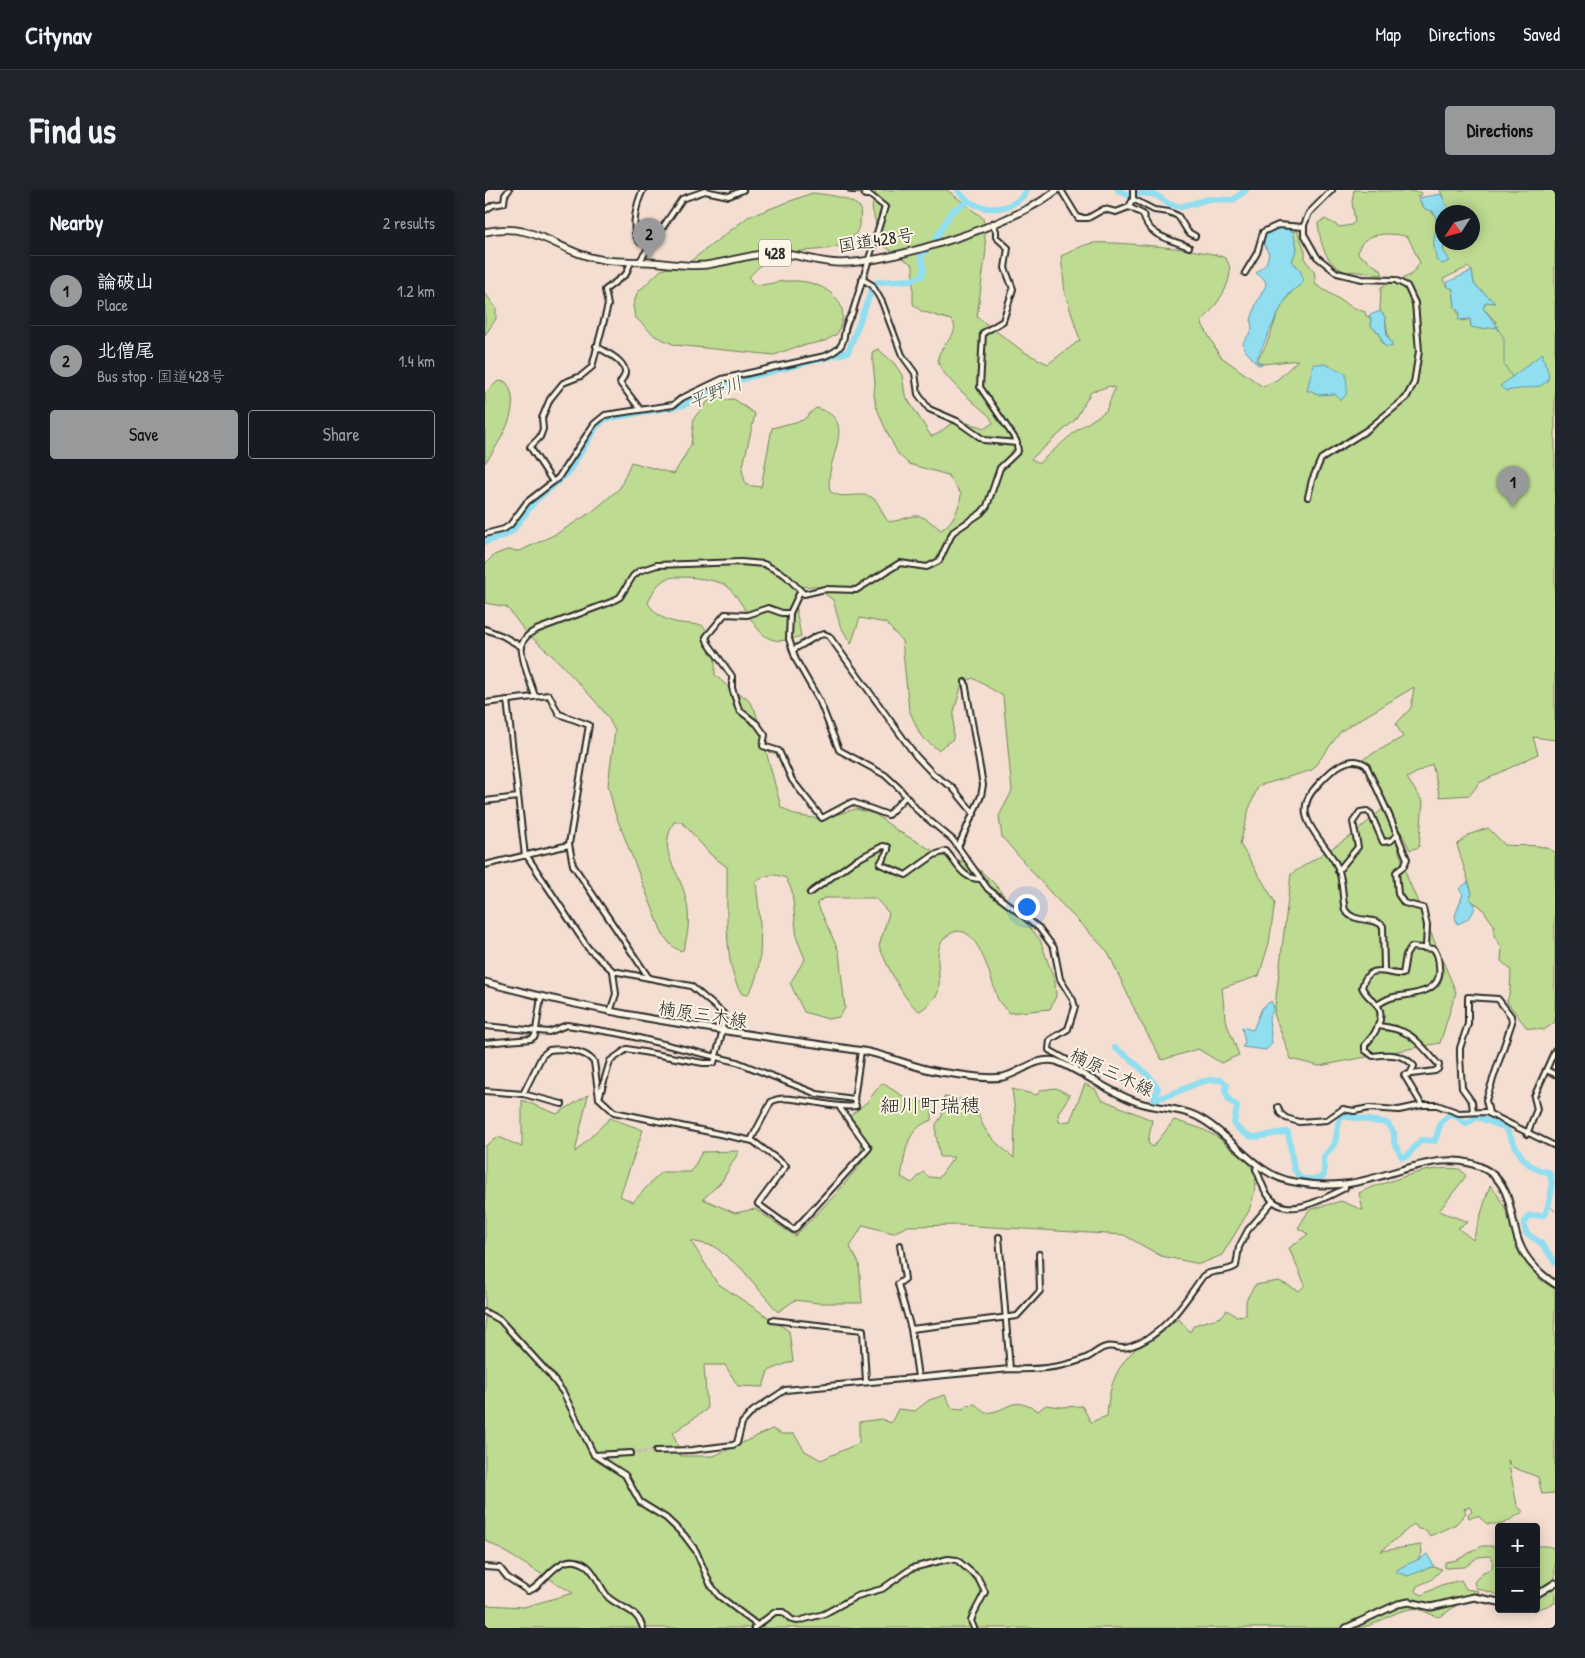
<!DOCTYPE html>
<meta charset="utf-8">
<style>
body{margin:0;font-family:"Patrick Hand","Klee One",sans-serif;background:#20242c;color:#f1f3f6}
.controls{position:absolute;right:15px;bottom:15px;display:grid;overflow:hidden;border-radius:5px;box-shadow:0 2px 12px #0003}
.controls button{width:45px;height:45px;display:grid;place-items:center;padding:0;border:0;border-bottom:1px solid #363941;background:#171b24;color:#f1f3f6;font:25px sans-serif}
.compass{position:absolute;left:950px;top:15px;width:45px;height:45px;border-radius:50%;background:#171b24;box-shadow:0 2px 12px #0003;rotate:234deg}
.you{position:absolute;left:541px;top:716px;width:18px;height:18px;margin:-12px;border:4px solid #fff;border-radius:50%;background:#1a73e8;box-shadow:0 0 0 8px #1a73e833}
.badge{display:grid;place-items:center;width:32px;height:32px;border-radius:50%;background:#98999b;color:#111;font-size:16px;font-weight:700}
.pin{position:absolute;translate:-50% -41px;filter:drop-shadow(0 1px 2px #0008)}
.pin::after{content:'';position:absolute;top:26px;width:18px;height:15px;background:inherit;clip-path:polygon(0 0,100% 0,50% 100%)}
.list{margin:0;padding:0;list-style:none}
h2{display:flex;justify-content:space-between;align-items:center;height:65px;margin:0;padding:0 20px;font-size:21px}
h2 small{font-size:16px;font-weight:400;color:#9ea1a6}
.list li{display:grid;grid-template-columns:32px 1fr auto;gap:15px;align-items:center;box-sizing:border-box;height:70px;padding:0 20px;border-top:1px solid #363941}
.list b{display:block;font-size:19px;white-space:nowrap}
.list p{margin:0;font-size:16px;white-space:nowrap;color:#9ea1a6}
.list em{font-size:16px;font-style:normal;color:#9ea1a6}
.actions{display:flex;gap:10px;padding:15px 20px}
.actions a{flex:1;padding:11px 0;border:1px solid #98999b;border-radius:5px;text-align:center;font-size:18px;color:#98999b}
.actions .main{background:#98999b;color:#111}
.map{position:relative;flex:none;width:1070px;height:1438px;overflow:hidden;border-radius:5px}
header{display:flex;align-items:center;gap:30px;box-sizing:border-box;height:70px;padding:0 25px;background:#171b24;border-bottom:1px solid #363941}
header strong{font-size:24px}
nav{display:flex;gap:28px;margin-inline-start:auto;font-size:18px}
.intro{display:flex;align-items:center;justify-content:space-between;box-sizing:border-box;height:120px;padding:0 30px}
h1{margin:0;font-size:35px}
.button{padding:12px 22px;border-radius:5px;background:#98999b;color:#111;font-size:18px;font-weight:700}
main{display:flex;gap:30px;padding:0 30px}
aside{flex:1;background:#171b24;border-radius:5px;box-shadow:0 2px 12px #0003}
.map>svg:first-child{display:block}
.green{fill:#bedb92;stroke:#74835e;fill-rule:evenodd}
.water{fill:#90def0;stroke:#6896a1}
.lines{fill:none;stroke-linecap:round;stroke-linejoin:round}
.stream{stroke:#6896a1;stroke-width:1}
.river{stroke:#90def0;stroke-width:6}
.minor-tunnel{stroke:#ccbab0;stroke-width:4;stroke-dasharray:4 2;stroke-linecap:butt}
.minor-casing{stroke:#2b2b2b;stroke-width:8}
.major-casing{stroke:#2b2b2b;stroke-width:9}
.highway-casing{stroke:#2b2b2b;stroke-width:9}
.minor{stroke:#fcf5e5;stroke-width:4}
.major{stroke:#fcf5e5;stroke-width:5}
.highway{stroke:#fcf5e5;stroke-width:5.5}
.labels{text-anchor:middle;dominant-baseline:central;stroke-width:4;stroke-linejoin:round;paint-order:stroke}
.shield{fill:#fcf5e5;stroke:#6a6863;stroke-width:1}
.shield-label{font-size:16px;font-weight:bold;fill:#2b2b2b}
.street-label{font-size:18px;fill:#2b2b2b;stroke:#fcf5e5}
.water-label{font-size:19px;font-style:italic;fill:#44585c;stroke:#fcf5e5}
.quarter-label{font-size:20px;fill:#2b2b2b;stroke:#fcf5e5}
</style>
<header>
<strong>Citynav</strong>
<nav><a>Map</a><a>Directions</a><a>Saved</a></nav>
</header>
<div class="intro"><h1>Find us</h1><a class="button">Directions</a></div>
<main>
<aside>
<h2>Nearby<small>2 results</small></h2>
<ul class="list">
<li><span class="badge">1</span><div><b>論破山</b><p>Place</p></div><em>1.2 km</em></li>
<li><span class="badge">2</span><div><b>北僧尾</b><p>Bus stop · 国道428号</p></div><em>1.4 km</em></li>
</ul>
<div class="actions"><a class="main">Save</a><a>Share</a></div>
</aside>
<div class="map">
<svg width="1070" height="1438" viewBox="0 0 1070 1438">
<rect width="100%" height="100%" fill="#f4ded1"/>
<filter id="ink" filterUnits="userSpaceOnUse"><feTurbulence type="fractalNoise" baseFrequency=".02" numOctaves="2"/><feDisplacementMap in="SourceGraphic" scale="10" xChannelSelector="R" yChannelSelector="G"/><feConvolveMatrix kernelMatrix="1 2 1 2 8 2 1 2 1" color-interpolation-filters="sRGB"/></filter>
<g filter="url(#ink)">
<g class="green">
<path d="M391 0H462L498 28 501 60 492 127 539 162 563 174 595 150 580 103 576 66C586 62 598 54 609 53 625 51 734 60 741 69 755 87 728 120 716 132L735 166 778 197 793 189 813 170 778 174 772 171V169C791 147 787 114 816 94L812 76 807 71 812 58 808 42 812 40 820 61V70L829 81 831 95 867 117 880 122 881 126 886 128V136L894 143 898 155 904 151 900 127 895 121 896 97 926 85 935 73 923 47C907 42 874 41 873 64L896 80 898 85 866 81 863 83C840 74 836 56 833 33L840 29 855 37 866 35 870 32 867 12 869 0 936 2 937 5 932 6 938 17C963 26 945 46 951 64L958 60 960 53 988 52V22H964L955 0H1070V550L1048 547 1053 564 994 593 985 605 955 607 947 574 922 588 938 612 934 657 925 660 878 569 918 547 911 534 926 518 929 497 856 541 827 580 773 596 764 619 755 654 790 712 784 753 774 786 737 798 740 829 754 865 736 873 713 859 677 870 654 829 623 762 565 702 517 647 514 626 527 601 518 506 488 488 477 493 469 522 468 549 453 560 436 546 424 520 417 451 401 433 375 428 366 454 355 435 348 410 330 396 315 397 310 414 316 446C304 450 292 454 280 446 267 436 257 410 243 397 235 389 195 385 184 388 172 392 167 403 163 413 176 434 195 433 217 435 231 451 230 464 230 485L251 504 261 507 270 520 296 617 310 625 335 629 371 619 390 624 413 641 457 666 488 674 508 692 555 750 570 792 571 806 565 819 524 823C520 818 514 813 512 807 506 790 491 723 462 746 445 759 458 785 453 802 450 810 442 816 435 821 421 816 400 771 394 756L404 723 390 708H339L332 713 354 762 360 818 354 827 343 829 319 822 305 793 320 769 312 749 307 701 301 688C288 683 282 684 271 692 274 723 283 780 262 805L257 804C237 776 243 711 242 677L226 665 197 632H189C171 663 195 680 201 709 205 726 204 744 198 760L195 761 187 756 178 745 130 623 123 595 130 541 123 527 111 512 75 473 39 440 22 417 0 413V374L9 365 22 360 35 361 73 343 108 321 135 298 146 272 189 284 206 255 209 228 223 211 249 209 270 224 257 280 261 295 276 297 287 238 318 230 331 218C377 230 338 268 345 301 357 311 373 301 386 307 395 311 397 326 404 332 434 327 429 318 456 340 468 333 475 317 476 304L463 285 424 274 413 264 400 238 391 216 389 204 390 193 387 162 393 159 409 173 417 185 420 205 446 246C454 245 457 240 463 236 475 228 488 235 500 238L508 233 505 227C492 214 455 187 453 170 452 156 479 143 466 130L436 121 428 114V75L396 54 387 18ZM983 77 987 81 989 94 1009 113 1001 112 998 118 1011 132 1010 136 996 139 986 136 985 129 977 131 970 117 968 99C964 95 960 97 958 89ZM625 196 630 198 621 221 592 240 554 273 546 269 590 230 606 202Z"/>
<path d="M327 3C345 5 360 6 375 17 381 70 325 56 295 64 282 67 273 78 264 87L268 94C280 97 290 91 302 91 321 90 338 94 351 108 361 120 358 131 352 144L340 151 311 157 289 165 190 155 170 146 150 127 148 116 152 103 176 80 203 73 263 27Z"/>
<path d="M0 103 11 118V129L0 145Z"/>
<path d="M13 191 21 192C39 216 15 252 0 273V203Z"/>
<path d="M900 617 923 689 971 802 955 853 834 876 806 869 789 824 806 684 866 646Z"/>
<path d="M1003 638 1020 655C1037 657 1055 652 1070 662V832L1059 840 1042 838 1022 812 1025 801 1026 780 1016 771 1017 757 1009 746V735L996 717 984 709 987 703 972 655 983 645Z"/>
<path d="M397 893 424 910 447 914V930C420 939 421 962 416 987L427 993 438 982 444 987 454 988 469 967H455L451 945V934L457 926 459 907 491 912C496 942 507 949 529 968L530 922 527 899 552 905 556 900 571 898 585 905 573 923 574 932 585 931 600 894 610 899 616 909 667 930 663 953 668 957 689 930 715 938 734 948 742 956 763 971 771 987 769 1004 764 1021 737 1065 715 1074 676 1066 639 1045 473 1035 423 1036 408 1043 378 1035 365 1057 374 1073 377 1113H333L310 1110 293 1122 256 1078 229 1056 206 1051 232 1093 304 1141 308 1171 283 1181 278 1197 253 1196 240 1175H219L222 1219 188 1243 196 1266H229L287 1239 297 1244H309L320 1261 336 1270 374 1253V1232L396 1229 406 1233 413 1219 430 1221 444 1210 460 1205 467 1218 478 1219 481 1215 490 1214 500 1223C527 1221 524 1204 553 1221L561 1215 576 1217 597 1216 606 1232 622 1226C624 1187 637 1167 668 1145 676 1139 684 1133 694 1129L705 1142 709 1135 736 1127 742 1120 751 1126 761 1125V1110L770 1095 794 1091 814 1101 820 1095 804 1058 823 1044 813 1038 824 1020 856 1011 878 1020 874 1003C883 998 891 996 900 993 926 984 948 976 975 979L981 986 954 1021 983 1032 973 1038 988 1050 1005 995C1028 1021 1029 1058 1051 1085 1055 1091 1064 1095 1070 1099V1303L1057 1304 1053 1287 1027 1277 1023 1270 1032 1315 1038 1322 1018 1334H1002L993 1326 984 1328 983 1324 987 1322 985 1317 979 1319 981 1323 971 1334 945 1346 941 1340 933 1339 929 1334 896 1361 936 1355 937 1363 930 1373 957 1379 946 1390 932 1396 930 1401 937 1405 956 1395 976 1390 981 1399 993 1401 994 1404 968 1407 948 1415 922 1409 854 1438H0V1415L39 1417 88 1403 0 1350V956L14 947 37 957V910L72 924 103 905 90 962 125 928 158 940 135 1006 148 1012 176 982H206L217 962 254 961 237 991 218 1009 250 1023 270 1019 310 1046 352 1003 378 971 374 937 365 926 382 912Z"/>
<path d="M997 1356H1008L1014 1360V1405L991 1398 989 1392 998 1382 1007 1379 1008 1370 1005 1366 993 1367 980 1377 960 1378V1372L972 1370Z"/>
<path d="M1051 1356H1063L1070 1359V1389L1051 1402Z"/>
<path d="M1070 1394V1413L1048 1421 1051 1419V1410Z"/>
<path d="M970 1414 972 1415 955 1427C945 1426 937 1417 925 1419 905 1422 890 1438 870 1438 884 1431 908 1416 924 1415 944 1413 947 1424 970 1414Z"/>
</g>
<g class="water">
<path d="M956 4 964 20V22H958V52L960 53 958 60 965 71 957 74 951 70C951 64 950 62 949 57 947 46 956 32 948 21L940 19 933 8Z"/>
<path d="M799 36 808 42 812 58 807 71 815 80 818 88 816 94 804 104 791 127 772 169V172L778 174 773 175 759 159 758 153 767 140 766 130 771 114 781 95 780 90 771 83 781 74 784 64 777 50 790 37Z"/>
<path d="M987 81 989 94 1010 113 1001 112 998 118 1013 137 996 139 986 137 985 129 973 130 975 123 970 117 968 99 963 97 962 92Z"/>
<path d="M895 121 900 127 902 146 907 153V157L899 156 894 143 886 136V128L883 126Z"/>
<path d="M1058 163C1057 173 1067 181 1062 192L1055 196 1021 201 1015 196Z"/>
<path d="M828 174H840L861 183C860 193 867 204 855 210L850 204 833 205 827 201H822Z"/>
<path d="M983 692 987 703 984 709 990 714C990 724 982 731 972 734L970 726 978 704 974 699Z"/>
<path d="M786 811 789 818 784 828 787 854 781 860 757 857 760 853 757 837 768 840 777 818Z"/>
<path d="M942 1364 949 1376 923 1386 912 1382V1380C921 1373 932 1372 942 1364Z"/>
</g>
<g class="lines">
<g class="stream">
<path d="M1011 136 1019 148V174L1027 187"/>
<path d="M1063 1015 1070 1021"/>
</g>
<g class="river">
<path d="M473 0C488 24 528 25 542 0"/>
<path d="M633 0 643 5 657 3 671 5 684 14 696 17 723 9 748 10 761 0"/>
<path d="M449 51 467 21 484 11"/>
<path d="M0 352 21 345 28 340 50 311 83 283 112 236 120 229 199 215 246 192 363 162 389 94 394 92 426 90 437 86 439 80 436 66 443 59"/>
<path d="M630 858C647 869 661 881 673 898L669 909C693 906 712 887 736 890L742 895 740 901 744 910 752 916 749 934C768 957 781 942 803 942L809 979 816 989H833L839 985V967L850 953 854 931 858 926 902 933 909 943V953L917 967 922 966 936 950 950 951 956 932 967 923 981 934 992 927 1021 938C1031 958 1039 980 1064 982 1070 995 1065 1010 1060 1025L1043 1026 1039 1034 1041 1043 1056 1053 1070 1072"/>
</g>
<path class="minor-tunnel" d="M146 1263 171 1261"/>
<g class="minor-casing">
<g id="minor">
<path d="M158 0C152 12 144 41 155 52L169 49"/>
<path d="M366 0H383"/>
<path d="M576 0 593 28H603L619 19 631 22 644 17 658 24C663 47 685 49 704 57"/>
<path d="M648 9 669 20 684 22 693 26 703 42 710 46"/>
<path d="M644 17 648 9V0"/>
<path d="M0 20 8 15 19 13 20 5 24 0"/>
<path d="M154 72 197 9 220 1 244 6 258 0"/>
<path d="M760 83 772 63 778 42 793 35 818 37"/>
<path d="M377 89 387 95 397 112 417 165 430 183 433 204 444 219 472 231 499 250 532 253"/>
<path d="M111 156C120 162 138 169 140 181 141 185 137 189 135 193L155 219"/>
<path d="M68 292 45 257 55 247 58 239 57 228 65 209 78 193 96 186 107 177 123 115 120 100 141 84 146 72"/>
<path d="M823 307 827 290 836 269 882 240 921 208 929 193 934 161 930 113 922 96 910 90 877 89 852 83 832 67 819 44V35L824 23 847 0"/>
<path d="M0 344 19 339 25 335 42 312 73 288 109 234 120 225 188 215 197 208 237 189 340 166C369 155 352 143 367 124L400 17 385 5H380L379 1"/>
<path d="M315 402 305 423 304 449 311 470 335 512 354 560 400 585 414 598 433 621 468 650 503 699 554 738 569 758 575 789 588 810 590 817 583 839 565 850 564 860 591 875 590 880"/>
<path d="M305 423H297L283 418 262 425 240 424 221 447 223 453 247 486V498L254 520 272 534 280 545 278 556 294 561 307 590 337 628 367 612 403 625 421 606"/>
<path d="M0 439 18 446 37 457"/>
<path d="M308 460 332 446 339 444 344 446 431 566 449 585 467 597 489 624"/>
<path d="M50 506C46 495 34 464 37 454 39 448 45 443 51 440L126 412 135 407 148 386 154 381 172 375 256 372 279 374 300 385 319 404 340 399 371 400 415 373 442 377 454 371 468 342 496 323 502 316 515 278 533 261 531 250 495 197 498 143 518 131 528 99 520 78 523 58 511 47V41L507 33"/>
<path d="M22 510 40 666"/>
<path d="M0 513 64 505 74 524 104 535 84 654 88 675 164 788"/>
<path d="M0 611 33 607"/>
<path d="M473 657 496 606 498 595 480 492"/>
<path d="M42 666 103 758 128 781 206 796 239 824 236 847 229 873H218L142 859 125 871 114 908"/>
<path d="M0 675 84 655"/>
<path d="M853 681 873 657 868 632 875 622 882 621 886 624 898 652 905 651 913 645"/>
<path d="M325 703 369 671 398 656 403 657V660L395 674 421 685 449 665 461 661C471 672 477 689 494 689"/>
<path d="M899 779 898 736C888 726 869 734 860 720 857 707 858 690 853 678 841 650 803 628 830 598 837 590 844 582 852 577 862 571 871 568 881 575L905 627 922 669 919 676 911 682 913 704 919 713 938 718 942 735 941 757"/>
<path d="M892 815C897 812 903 808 909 807 927 804 958 803 954 777 954 770 953 765 949 759L926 757 921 765 918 784C904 786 884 770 877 797 880 805 887 809 892 815 902 827 888 847 880 855V860L888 866C903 864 918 863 929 876L925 884"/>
<path d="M125 822 131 804 128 781"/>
<path d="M0 836 64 842 82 835 137 844 252 872 332 904 369 909"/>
<path d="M893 836C927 839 932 851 954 875L953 879 950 881 919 885 937 915"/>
<path d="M0 853 46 849 50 846 56 807"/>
<path d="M1061 880 1070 884"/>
<path d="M0 901 38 904 77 914"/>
<path d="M38 904 57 866 64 860C78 858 100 860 109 872L114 908 129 922 268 951 301 976 273 1014 309 1040 384 958 355 918"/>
<path d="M793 917 795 923 801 928 814 932 842 930 858 919 869 921 884 918 914 920 937 915H952L974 923 1001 922 1070 956"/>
<path d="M988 922 987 912 977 898 975 867V858L983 834V807L1013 809 1026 826 1027 832 1001 910 1004 923"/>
<path d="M1042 944 1052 919 1049 907 1070 860"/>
<path d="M266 950 286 912C301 901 347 920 371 916L369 909 376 861"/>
<path d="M773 975 771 979C775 987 777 997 782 1004 800 1032 838 1009 860 998V994"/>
<path d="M514 1047 525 1179"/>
<path d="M415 1055 420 1089 413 1094 426 1139 433 1187"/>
<path d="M0 1122 15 1130 66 1186 78 1202 109 1265 140 1285 155 1312 181 1328 199 1345 211 1361 225 1394 234 1406 272 1435"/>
<path d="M287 1130 378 1140 381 1192"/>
<path d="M426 1139 532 1126 555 1101 554 1064"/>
<path d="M171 1261 207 1260 248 1255 252 1253 257 1233 268 1221 300 1200 525 1179C549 1180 577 1178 601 1168 607 1166 614 1158 621 1157 628 1155 636 1160 644 1157 677 1148 699 1113 718 1086 728 1079 741 1083 751 1076L754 1057 763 1040 788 1011"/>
<path d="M109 1265 146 1263"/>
<path d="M0 1377 15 1378 22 1387 43 1401C59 1398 74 1356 102 1376 112 1384 115 1399 124 1408 137 1419 152 1419 158 1438"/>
<path d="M269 1438 290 1422H298L307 1430 313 1431 339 1424 372 1406 397 1399 427 1378 463 1369 472 1370 493 1388 500 1402 489 1423 486 1431 489 1438"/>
</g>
</g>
<g class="major-casing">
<g id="major">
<path d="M0 792C126 827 250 842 378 861 407 866 432 880 462 883 479 885 501 890 518 887 538 882 549 867 571 871 599 882 623 902 652 912 671 919 692 917 711 926 746 943 769 986 810 992 826 995 844 996 860 994 903 990 962 953 1003 981 1029 998 1024 1029 1035 1055 1042 1072 1055 1084 1070 1094"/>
<path d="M1051 1405 1070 1393"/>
<path d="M861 1438 913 1414 924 1412 946 1417 989 1407 1014 1412"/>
</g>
</g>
<g class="highway-casing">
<path id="highway" d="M0 42C51 30 74 64 119 70 134 72 149 71 164 72 183 73 202 77 221 75 244 72 265 64 288 63 311 63 332 73 355 73 407 73 533 33 572 0"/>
</g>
<use href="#minor" class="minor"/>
<use href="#major" class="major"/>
<use href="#highway" class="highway"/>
</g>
</g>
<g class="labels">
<rect class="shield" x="274" y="49.5" width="32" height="27" rx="4"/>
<g class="shield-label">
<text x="290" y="63">428</text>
</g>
<g class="street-label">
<text transform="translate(391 50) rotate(-9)">国道428号</text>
<text transform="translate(218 824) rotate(9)">楠原三木線</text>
<text transform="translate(627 882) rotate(25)">楠原三木線</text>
</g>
<g class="water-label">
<text transform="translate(230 202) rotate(-22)">平野川</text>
</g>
<g class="quarter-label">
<text x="445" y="914">細川町瑞穂</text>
</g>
</g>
</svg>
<div class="controls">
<button>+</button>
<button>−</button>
</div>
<svg class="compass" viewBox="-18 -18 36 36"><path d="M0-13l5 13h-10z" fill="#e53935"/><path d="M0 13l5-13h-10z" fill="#9ea1a6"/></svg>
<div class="you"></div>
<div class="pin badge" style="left:1028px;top:317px">1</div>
<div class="pin badge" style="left:164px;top:69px">2</div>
</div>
</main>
